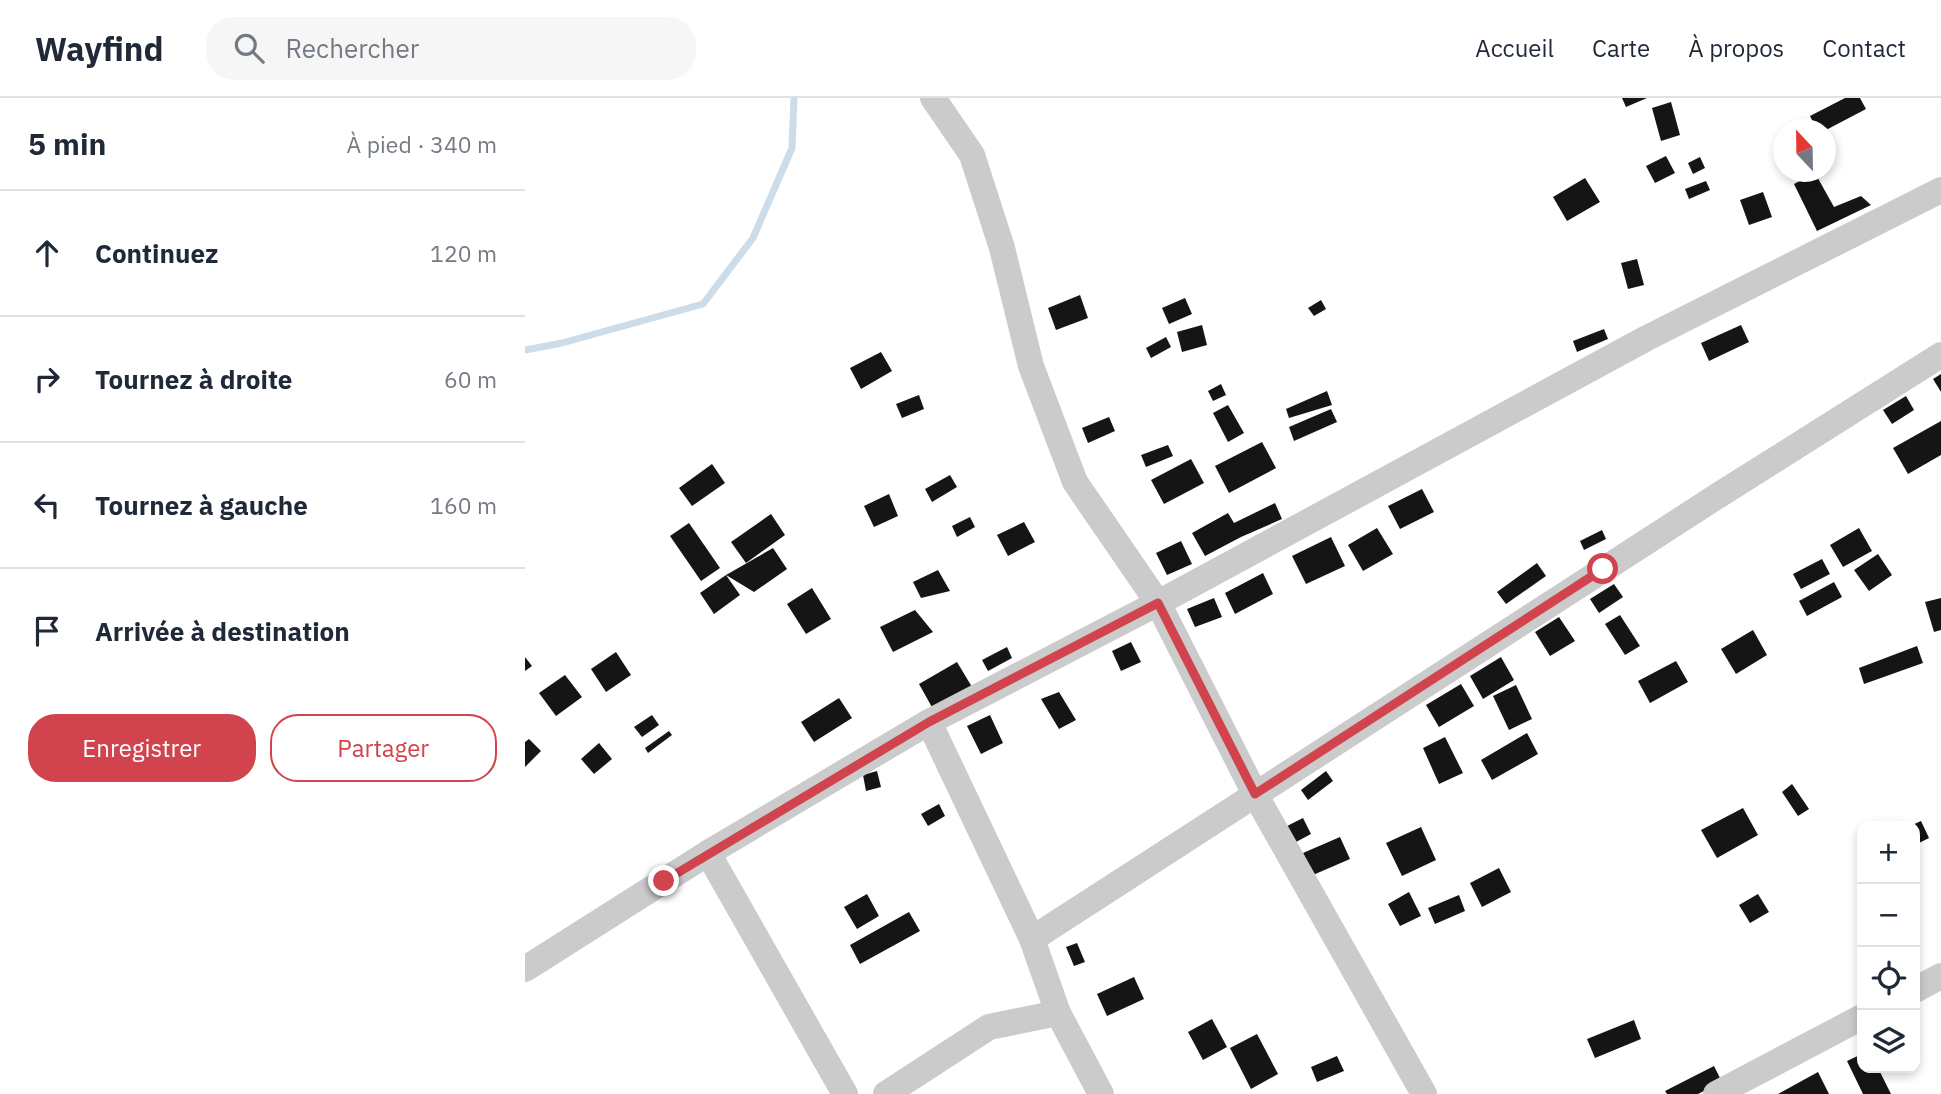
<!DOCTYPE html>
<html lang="fr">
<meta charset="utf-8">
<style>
body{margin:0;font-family:"IBM Plex Sans",sans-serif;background:#f6f6f7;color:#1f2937}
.controls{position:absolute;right:21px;bottom:21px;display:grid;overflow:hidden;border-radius:14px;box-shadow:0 4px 10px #0003}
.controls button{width:63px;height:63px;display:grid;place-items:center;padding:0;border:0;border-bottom:2px solid #e0e1e3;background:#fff;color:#1f2937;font:35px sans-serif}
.compass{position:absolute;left:1248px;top:21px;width:63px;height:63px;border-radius:50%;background:#fff;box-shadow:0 4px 10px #0003;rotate:338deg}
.stop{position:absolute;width:21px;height:21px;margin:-16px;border:5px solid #d1444d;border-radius:50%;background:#fff}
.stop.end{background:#d1444d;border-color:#fff;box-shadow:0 2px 7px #0008}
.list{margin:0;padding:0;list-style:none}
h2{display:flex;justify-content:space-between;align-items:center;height:91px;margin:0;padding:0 28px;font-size:30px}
h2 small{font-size:23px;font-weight:400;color:#747a83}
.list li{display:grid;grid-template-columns:46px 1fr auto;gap:21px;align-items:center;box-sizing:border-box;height:126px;padding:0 28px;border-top:2px solid #e0e1e3}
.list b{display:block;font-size:26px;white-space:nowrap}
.list em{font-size:23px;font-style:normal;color:#747a83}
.actions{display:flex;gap:14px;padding:21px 28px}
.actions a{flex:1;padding:16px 0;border:2px solid #d1444d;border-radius:28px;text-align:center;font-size:24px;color:#d1444d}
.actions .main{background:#d1444d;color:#fff}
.icon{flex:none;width:38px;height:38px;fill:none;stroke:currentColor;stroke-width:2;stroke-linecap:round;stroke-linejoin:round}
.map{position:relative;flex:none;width:1416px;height:996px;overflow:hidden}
header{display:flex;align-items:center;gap:42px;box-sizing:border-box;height:98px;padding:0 35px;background:#fff;border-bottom:2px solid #e0e1e3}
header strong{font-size:33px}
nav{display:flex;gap:38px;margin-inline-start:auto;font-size:24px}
.search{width:490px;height:63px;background:#f6f6f7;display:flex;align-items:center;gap:18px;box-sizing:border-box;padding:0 24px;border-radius:28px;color:#747a83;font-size:26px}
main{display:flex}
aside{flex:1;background:#fff}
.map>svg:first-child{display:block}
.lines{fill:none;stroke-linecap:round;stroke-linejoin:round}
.stream{stroke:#ccdce8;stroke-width:7}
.building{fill:#151515}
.minor{stroke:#cbcbcb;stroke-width:26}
.route{stroke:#d1444d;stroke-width:9}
</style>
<header>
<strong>Wayfind</strong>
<div class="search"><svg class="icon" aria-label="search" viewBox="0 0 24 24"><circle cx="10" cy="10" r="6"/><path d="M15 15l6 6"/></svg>Rechercher</div>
<nav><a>Accueil</a><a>Carte</a><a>À propos</a><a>Contact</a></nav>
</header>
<main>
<aside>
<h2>5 min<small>À pied · 340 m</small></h2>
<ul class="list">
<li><svg class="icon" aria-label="ahead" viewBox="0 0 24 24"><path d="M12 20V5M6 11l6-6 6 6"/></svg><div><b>Continuez</b></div><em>120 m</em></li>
<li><svg class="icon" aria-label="right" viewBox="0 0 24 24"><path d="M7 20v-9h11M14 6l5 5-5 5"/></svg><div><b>Tournez à droite</b></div><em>60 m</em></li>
<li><svg class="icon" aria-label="left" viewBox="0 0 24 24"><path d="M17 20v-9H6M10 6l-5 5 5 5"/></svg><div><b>Tournez à gauche</b></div><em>160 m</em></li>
<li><svg class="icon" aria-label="arrive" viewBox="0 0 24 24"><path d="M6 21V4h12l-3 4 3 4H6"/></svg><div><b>Arrivée à destination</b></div></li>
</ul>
<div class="actions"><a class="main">Enregistrer</a><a>Partager</a></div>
</aside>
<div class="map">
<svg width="1416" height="996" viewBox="0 0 1416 996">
<rect width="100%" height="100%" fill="#fff"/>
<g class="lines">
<path class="stream" d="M0 252 37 245 178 206 228 140 267 50 269 0"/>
</g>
<g class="building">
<path d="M1097 0H1122L1101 9Z"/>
<path d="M1320 0H1335L1341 11 1301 32H1292L1285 18Z"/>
<path d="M1146 4 1155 37 1136 43 1127 10Z"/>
<path d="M1141 58 1150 75 1130 85 1121 68Z"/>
<path d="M1175 59 1180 70 1168 76 1163 65Z"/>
<path d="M1290 75 1309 109 1336 98 1346 107 1292 133 1269 86Z"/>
<path d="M1060 80 1075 104 1042 123 1028 99Z"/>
<path d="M1181 83 1185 92 1164 101 1160 91Z"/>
<path d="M1238 94 1247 119 1224 127 1215 102Z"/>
<path d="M1112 161 1119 187 1103 191 1096 165Z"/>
<path d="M555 197 563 220 531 232 523 210Z"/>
<path d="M660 200 667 216 644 226 637 210Z"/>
<path d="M796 202 801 211 789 218 783 210Z"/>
<path d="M677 227 682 247 657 254 652 234Z"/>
<path d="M1216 227 1224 244 1184 263 1176 245Z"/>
<path d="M1079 231 1083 241 1052 254 1048 243Z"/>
<path d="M641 239 646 249 626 260 621 250Z"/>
<path d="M356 254 367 273 336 291 325 270Z"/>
<path d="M1416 276V294L1408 281Z"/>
<path d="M696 286 701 297 688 303 683 293Z"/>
<path d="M802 293 807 307 764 320 761 311Z"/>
<path d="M394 297 399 311 377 320 371 306Z"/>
<path d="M1381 298 1389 312 1367 326 1358 312Z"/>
<path d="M703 307 719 335 703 344 688 315Z"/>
<path d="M806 311 812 324 769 343 764 329Z"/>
<path d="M584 319 590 333 563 345 557 330Z"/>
<path d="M1416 323V357L1383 376 1368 350Z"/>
<path d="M737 344 751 370 704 395 690 368Z"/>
<path d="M643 347 648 358 621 369 616 357Z"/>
<path d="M666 361 679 385 639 406 626 382Z"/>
<path d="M187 366 200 385 167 408 154 390Z"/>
<path d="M425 377 432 389 407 404 400 391Z"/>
<path d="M897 391 909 414 875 431 863 408Z"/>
<path d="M364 396 373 418 349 429 339 408Z"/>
<path d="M750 405 757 421 716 439 680 458 667 435 703 415 709 425Z"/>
<path d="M246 416 260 437 221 465 206 444Z"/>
<path d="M445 419 450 429 432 439 427 428Z"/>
<path d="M499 424 510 444 483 458 472 437Z"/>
<path d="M164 425 195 470 176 483 145 438Z"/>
<path d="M852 430 868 456 838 473 823 447Z"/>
<path d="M1334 430 1347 453 1318 469 1305 447Z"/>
<path d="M1077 432 1081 441 1059 452 1055 443Z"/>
<path d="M806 439 820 468 781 486 767 458Z"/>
<path d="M656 443 667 466 642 477 631 455Z"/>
<path d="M248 450 262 471 229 494 201 477 215 497 189 516 175 495 201 477Z"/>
<path d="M1353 456 1367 477 1344 493 1329 472Z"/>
<path d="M1297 461 1305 476 1276 491 1268 476Z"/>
<path d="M1012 465 1021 478 981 506 972 494Z"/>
<path d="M413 472 425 493 396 500 388 484Z"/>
<path d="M738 475 748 496 710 516 700 495Z"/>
<path d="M1309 484 1317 499 1282 518 1274 503Z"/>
<path d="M1089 486 1098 499 1074 515 1065 501Z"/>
<path d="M287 490 306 521 281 536 262 506Z"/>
<path d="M689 500 697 519 670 529 662 511Z"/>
<path d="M1416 500V532L1409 534 1400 504Z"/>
<path d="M390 512 408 534 368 554 355 529Z"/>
<path d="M1095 517 1115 548 1100 557 1080 526Z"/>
<path d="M1034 519 1050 543 1025 558 1010 534Z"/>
<path d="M1228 532 1242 557 1211 576 1196 551Z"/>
<path d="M606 544 616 564 596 573 587 553Z"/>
<path d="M1392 548 1398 565 1339 586 1334 570Z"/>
<path d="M482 549 487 560 463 573 457 562Z"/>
<path d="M91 554 106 577 81 594 66 571Z"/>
<path d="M0 559 7 568 0 573Z"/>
<path d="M976 559 989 582 958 601 945 578Z"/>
<path d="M1151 563 1163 584 1125 605 1113 583Z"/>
<path d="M432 564 447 589 408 611 394 586Z"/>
<path d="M40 577 57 599 31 618 14 595Z"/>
<path d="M936 586 949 608 914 629 901 607Z"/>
<path d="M991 587 1007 621 984 632 968 598Z"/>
<path d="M534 594 551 622 534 631 516 601Z"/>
<path d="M314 600 327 620 289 644 276 624Z"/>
<path d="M127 617 134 627 117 639 109 629Z"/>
<path d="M465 617 478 645 456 656 442 628Z"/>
<path d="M144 633 147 637 123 655 120 650Z"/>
<path d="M1002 635 1013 656 967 682 956 662Z"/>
<path d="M920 639 938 675 914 686 898 650Z"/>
<path d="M4 641 16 653 0 669V644Z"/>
<path d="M74 645 87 661 69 676 56 661Z"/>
<path d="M352 673 356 689 341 693 338 677Z"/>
<path d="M801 673 808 683 783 702 776 692Z"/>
<path d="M1267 686 1284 711 1273 718 1257 694Z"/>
<path d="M414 706 420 718 403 728 396 716Z"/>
<path d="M1218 710 1233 737 1192 760 1176 732Z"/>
<path d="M778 720 786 736 771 744 762 728Z"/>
<path d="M1396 723 1404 740 1390 747V728H1385Z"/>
<path d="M896 729 911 762 877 778 861 745Z"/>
<path d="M815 739 825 761 788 777 778 755Z"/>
<path d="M974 770 986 794 957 809 945 785Z"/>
<path d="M884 794 896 818 875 828 863 806Z"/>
<path d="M342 796 354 818 332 831 319 809Z"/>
<path d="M1233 796 1244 814 1225 825 1214 807Z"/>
<path d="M934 797 940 813 910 826 903 810Z"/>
<path d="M384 814 395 833 335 866 325 847Z"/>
<path d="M552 845 560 864 549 868 541 849Z"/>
<path d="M609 879 619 901 582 918 572 896Z"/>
<path d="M687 921 702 949 678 962 663 934Z"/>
<path d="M1109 922 1116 941 1070 960 1062 941Z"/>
<path d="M732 936 753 976 726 991 705 950Z"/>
<path d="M1337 956V970H1353L1366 996H1338L1322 963Z"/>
<path d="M812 958 819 973 792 984 786 969Z"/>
<path d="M1189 968 1197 984 1173 996H1142L1140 993Z"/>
<path d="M1293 974 1304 996H1253Z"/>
</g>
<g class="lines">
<g class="minor">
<path d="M408 0 447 57 477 150 506 268 550 384 633 505 730 696 899 996"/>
<path d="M404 624 507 841 533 915 576 996"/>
<path d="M183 755 320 996"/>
<path d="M507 841 1194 397 1416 257"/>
<path d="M0 871 183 755 404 624 633 505 1122 240 1416 92"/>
<path d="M1390 892 1416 878"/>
<path d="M361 996 464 929 533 915"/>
<path d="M1191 996 1337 919"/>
</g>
</g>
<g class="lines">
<path class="route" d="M139 783 404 624 633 505 730 696 1078 471"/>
</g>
</svg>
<div class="controls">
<button>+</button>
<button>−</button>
<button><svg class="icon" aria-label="locate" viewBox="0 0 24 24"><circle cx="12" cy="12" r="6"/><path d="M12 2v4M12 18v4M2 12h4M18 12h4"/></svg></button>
<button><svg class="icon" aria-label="layers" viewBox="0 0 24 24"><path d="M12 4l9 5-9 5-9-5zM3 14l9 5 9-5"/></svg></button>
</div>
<svg class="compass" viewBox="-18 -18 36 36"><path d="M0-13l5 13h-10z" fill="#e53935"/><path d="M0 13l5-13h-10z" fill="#747a83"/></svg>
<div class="stop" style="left:1078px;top:471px"></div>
<div class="stop end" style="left:139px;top:783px"></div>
</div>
</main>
